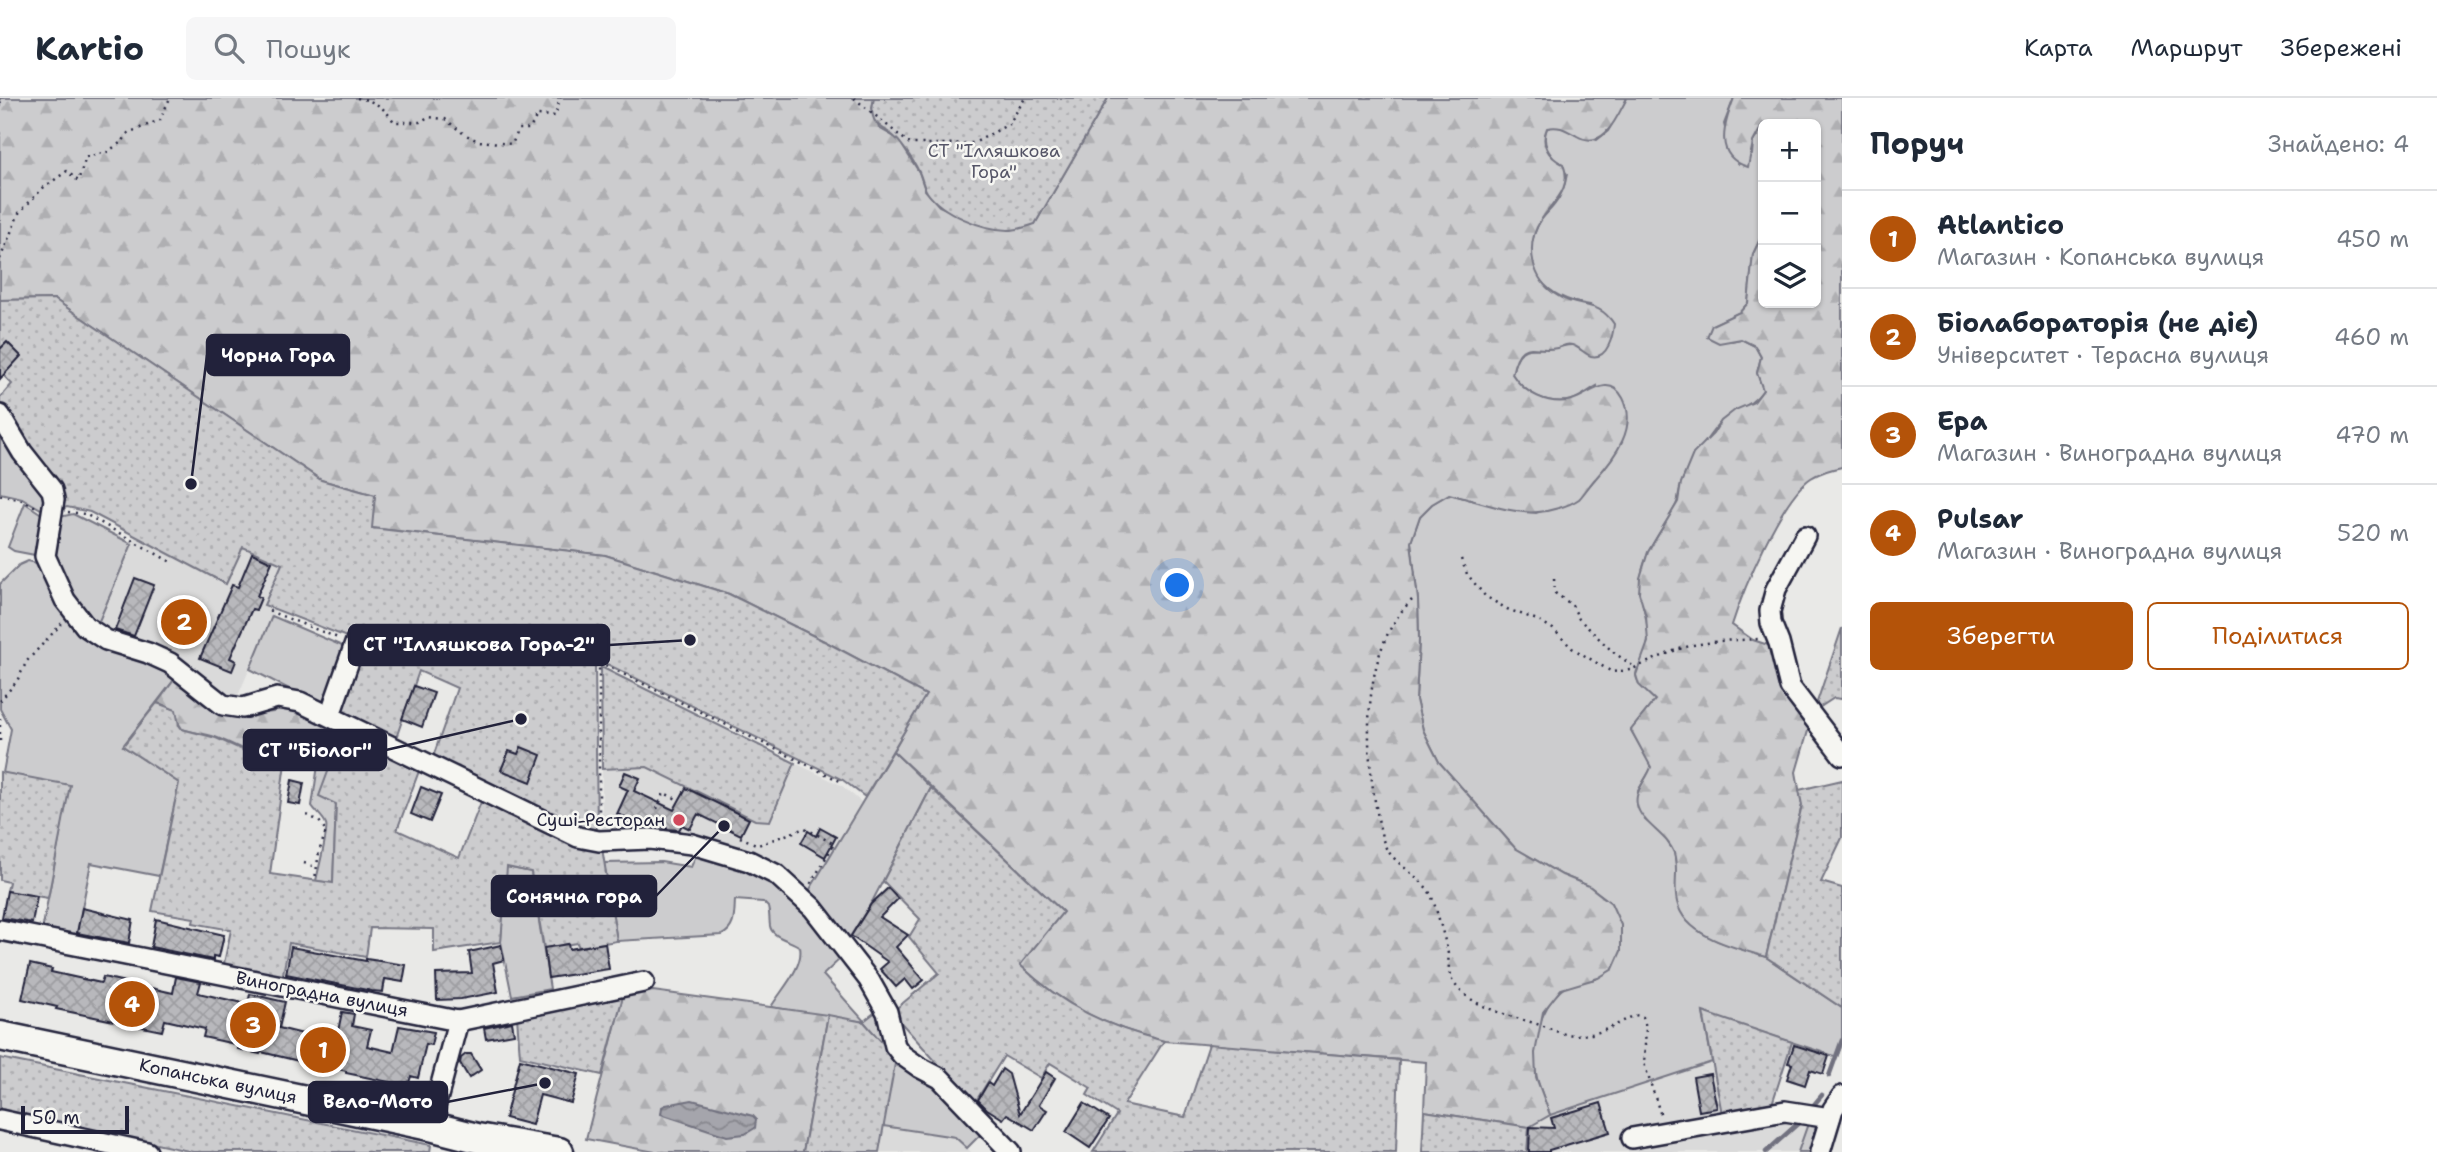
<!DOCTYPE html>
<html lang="uk">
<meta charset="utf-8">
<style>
body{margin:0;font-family:"Shantell Sans",sans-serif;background:#f6f6f7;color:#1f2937}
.controls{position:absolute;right:21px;top:21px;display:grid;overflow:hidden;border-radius:10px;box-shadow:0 2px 5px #0004}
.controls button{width:63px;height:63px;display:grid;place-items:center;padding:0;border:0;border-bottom:2px solid #e0e1e3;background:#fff;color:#1f2937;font:35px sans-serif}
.scale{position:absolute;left:21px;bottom:18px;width:108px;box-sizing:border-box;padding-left:7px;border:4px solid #22223b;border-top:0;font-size:19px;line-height:24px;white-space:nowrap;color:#22223b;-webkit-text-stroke:5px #f6f6f2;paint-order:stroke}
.you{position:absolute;left:1178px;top:488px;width:24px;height:24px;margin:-18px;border:5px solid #fff;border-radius:50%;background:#1a73e8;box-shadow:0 0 0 10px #1a73e833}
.badge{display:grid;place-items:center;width:46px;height:46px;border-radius:50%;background:#b45309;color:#fff;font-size:23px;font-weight:700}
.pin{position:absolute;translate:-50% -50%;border:4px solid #fff;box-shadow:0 2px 7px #0006}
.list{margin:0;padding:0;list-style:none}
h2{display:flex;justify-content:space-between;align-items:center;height:91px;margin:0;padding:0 28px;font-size:30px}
h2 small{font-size:23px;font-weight:400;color:#747a83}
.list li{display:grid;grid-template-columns:46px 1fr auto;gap:21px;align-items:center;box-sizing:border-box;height:98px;padding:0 28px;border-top:2px solid #e0e1e3}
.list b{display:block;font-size:26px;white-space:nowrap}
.list p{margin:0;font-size:23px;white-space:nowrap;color:#747a83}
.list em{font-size:23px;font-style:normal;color:#747a83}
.actions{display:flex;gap:14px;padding:21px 28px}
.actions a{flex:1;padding:16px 0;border:2px solid #b45309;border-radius:10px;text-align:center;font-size:24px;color:#b45309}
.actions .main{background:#b45309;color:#fff}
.icon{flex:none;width:38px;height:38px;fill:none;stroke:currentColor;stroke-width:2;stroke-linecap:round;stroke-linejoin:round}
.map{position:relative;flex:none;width:1842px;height:1054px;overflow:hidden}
header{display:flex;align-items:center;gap:42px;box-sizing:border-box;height:98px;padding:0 35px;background:#fff;border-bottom:2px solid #e0e1e3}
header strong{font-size:33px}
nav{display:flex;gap:38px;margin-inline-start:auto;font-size:24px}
.search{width:490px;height:63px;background:#f6f6f7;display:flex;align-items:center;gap:18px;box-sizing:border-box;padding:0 24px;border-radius:10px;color:#747a83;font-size:26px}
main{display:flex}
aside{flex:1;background:#fff}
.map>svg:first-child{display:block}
.built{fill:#dadada}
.grass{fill:#ccccce;stroke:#777784;stroke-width:2}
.forest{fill:url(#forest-firs);stroke:#777784;stroke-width:2}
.park{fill:url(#park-dots);stroke:#777784;stroke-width:2}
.water{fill:url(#water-waves);stroke:#71717f;stroke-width:2}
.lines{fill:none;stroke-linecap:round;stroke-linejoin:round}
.stream{stroke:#71717f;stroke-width:4.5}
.building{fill:url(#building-cross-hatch);stroke:#22223b;stroke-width:2}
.minor-casing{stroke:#22223b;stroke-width:24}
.highway-casing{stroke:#22223b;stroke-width:33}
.path{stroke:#22223b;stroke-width:2.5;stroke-dasharray:2 5;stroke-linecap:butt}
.minor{stroke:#f6f6f2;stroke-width:19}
.highway{stroke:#f6f6f2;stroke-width:28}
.poi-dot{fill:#d1495b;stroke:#f6f6f2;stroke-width:2.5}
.labels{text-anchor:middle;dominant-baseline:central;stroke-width:5;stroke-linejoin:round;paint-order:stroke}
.park-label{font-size:18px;fill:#555567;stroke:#f6f6f2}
.poi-label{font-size:18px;fill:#22223b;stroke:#f6f6f2;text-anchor:end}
.street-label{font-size:18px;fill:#22223b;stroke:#f6f6f2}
.leader{fill:none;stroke:#22223b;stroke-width:2.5}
.callout-dot{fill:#22223b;stroke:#f6f6f2;stroke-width:2.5}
.callout{fill:#22223b;stroke:#22223b;stroke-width:2.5}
.callout-label{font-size:19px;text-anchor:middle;font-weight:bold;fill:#fff}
</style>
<header>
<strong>Kartio</strong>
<div class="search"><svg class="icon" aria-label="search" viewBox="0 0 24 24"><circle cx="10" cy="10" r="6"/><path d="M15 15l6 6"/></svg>Пошук</div>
<nav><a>Карта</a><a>Маршрут</a><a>Збережені</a></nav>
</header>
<main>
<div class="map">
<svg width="1842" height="1054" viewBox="0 0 1842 1054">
<defs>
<pattern id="forest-firs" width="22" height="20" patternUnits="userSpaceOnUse" patternTransform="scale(1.75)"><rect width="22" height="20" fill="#ccccce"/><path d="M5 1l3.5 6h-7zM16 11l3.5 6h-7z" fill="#afafb2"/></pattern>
<pattern id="park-dots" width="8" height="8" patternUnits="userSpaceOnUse" patternTransform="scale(1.75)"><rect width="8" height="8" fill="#ccccce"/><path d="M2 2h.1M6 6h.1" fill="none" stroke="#afafb2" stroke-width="1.8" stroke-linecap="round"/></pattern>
<pattern id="water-waves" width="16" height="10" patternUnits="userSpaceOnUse" patternTransform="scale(1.75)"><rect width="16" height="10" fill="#a5a5ac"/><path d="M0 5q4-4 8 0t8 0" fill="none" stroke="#86868d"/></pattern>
<pattern id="building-cross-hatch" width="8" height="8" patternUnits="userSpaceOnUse" patternTransform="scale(1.75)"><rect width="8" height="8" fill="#b8b8bc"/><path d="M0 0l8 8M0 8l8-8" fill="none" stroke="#9e9ea2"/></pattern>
</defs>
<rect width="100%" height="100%" fill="#e9e9e7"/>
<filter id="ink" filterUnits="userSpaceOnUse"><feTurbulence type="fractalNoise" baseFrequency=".0143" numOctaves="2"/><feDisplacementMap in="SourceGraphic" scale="14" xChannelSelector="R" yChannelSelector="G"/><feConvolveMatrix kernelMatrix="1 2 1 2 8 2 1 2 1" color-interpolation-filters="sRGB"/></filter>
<g filter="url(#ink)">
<g class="built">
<path d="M135 439 226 486 243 448 282 466 265 507 275 512 234 607 96 530Z"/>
<path d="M795 665 841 687 861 704 809 793 784 773 602 734V671L647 669 755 722 771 723Z"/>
<path d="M1712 964 1722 1016 1771 1009 1816 1007 1798 1054H1527L1529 1029 1550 1017Z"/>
<path d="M883 1028 956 1039 971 1054H879Z"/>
</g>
<g class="grass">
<path d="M1627 0H1734L1724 26 1732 58 1739 66 1752 57 1753 44 1763 29V135L1753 156 1748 205 1740 214 1712 227 1732 243 1741 241 1755 248 1761 259 1757 275 1763 292C1749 312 1734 310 1721 324 1711 334 1684 373 1681 387 1678 394 1679 401 1676 407 1663 432 1645 451 1641 479 1637 501 1650 521 1648 542 1645 577 1619 569 1655 602L1631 632 1652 669 1638 693 1645 722 1664 738 1674 754 1677 773 1676 789 1701 834 1718 843 1766 859 1842 910V946L1837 959 1703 915 1712 964 1550 1017C1546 1005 1540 992 1537 980 1530 952 1538 913 1560 893 1568 885 1585 883 1596 881L1610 804 1589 788 1562 777 1515 750 1439 664 1423 632 1416 602 1419 542 1418 502 1411 444 1420 418 1432 406 1449 396 1507 411 1536 415 1578 401 1595 381 1597 288C1589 292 1580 300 1572 302 1548 308 1524 295 1512 276 1519 244 1528 252 1553 250 1561 250 1566 246 1574 247L1590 207C1547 201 1517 172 1538 127 1542 119 1550 113 1555 106 1562 97 1565 87 1567 76 1555 61 1539 50 1547 30 1558 27 1565 30 1574 36 1581 40 1590 40 1597 42L1608 33Z"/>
<path d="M0 325 46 390V414L22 400 0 395Z"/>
<path d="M25 405 43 417 40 458 14 453 8 449Z"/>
<path d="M73 416 132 446 96 530 77 512 50 446 55 420Z"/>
<path d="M28 463 41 466 56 499 137 557 177 578 123 648 179 685 159 778 91 765 76 840 42 833 69 688 3 675 11 631 0 611V486L19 467Z"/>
<path d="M272 518 347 550 326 610 250 571Z"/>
<path d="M340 635 342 636 336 705 333 785 316 783C318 772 329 732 326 726 323 719 316 714 312 708L318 667 337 636Z"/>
<path d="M893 653 931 690 873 802 848 842 809 793Z"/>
<path d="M697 755 751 774 778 789 789 797 842 859 823 877 864 923 878 912 935 985 982 1035 967 1050 955 1039 883 1028 895 960 864 924 771 909C781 892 804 869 800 849 791 842 772 840 770 828 769 821 770 816 768 809L763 804 735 802C734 816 736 830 722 837L617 843 604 765 661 764 691 769Z"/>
<path d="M506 769 531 774 550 891 512 898 501 844Z"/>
<path d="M1810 1020C1823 1030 1817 1041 1814 1054H1798Z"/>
</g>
<g class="forest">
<path d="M0 0H874L872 10 879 30 898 41 919 74 925 92 939 108 972 123 1035 126 1108 0H1627C1617 19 1604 53 1577 38 1566 32 1560 27 1547 30 1540 46 1548 59 1563 66 1573 90 1553 104 1541 122 1524 148 1532 183 1558 198 1579 212 1597 200 1614 226 1613 237 1608 262 1591 258 1585 256 1579 249 1572 247 1565 245 1563 249 1557 250 1533 255 1520 237 1512 276 1524 295 1548 308 1572 302 1588 298 1609 274 1623 300 1638 329 1615 359 1596 380 1590 386 1585 395 1579 401 1569 408 1551 413 1538 414 1513 417 1474 402 1449 396L1432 406 1420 418 1411 444 1418 502 1419 542 1416 602 1423 632 1439 664 1515 750 1562 777 1589 788 1611 805 1621 827V853L1613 871 1598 880 1561 891 1543 914 1535 955 1536 979 1550 1017 1529 1029 1424 1013 1426 964 1164 943C1106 929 1063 908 1020 867L1062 813 893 653 925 597 826 544 729 496 605 457 371 430 375 397 321 382 54 201 0 202Z"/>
<path d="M1734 0H1842V369C1831 371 1821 374 1811 380 1781 400 1743 492 1732 527L1753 542 1768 547 1773 551 1810 626 1796 674 1802 707 1766 859C1736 850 1685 839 1677 804 1673 787 1679 771 1674 755 1667 734 1632 722 1637 698 1639 688 1648 679 1651 669L1631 632 1655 602 1639 587 1636 577 1648 544 1646 518 1639 495 1640 480 1648 454 1678 404 1681 385 1693 356 1713 336 1721 323 1735 312 1754 304 1763 292 1757 275 1761 259 1755 248 1741 241 1719 245 1707 239 1712 227 1740 214 1748 205 1753 156 1763 135V205H1816V26H1763L1753 44 1748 69C1712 58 1725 25 1734 0Z"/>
<path d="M177 578 245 617 273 614 285 606 330 628V630L310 664C266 668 253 654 215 639 204 635 193 635 182 631 171 614 182 612 157 605Z"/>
<path d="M653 893 828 917 803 1054H655L586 1041 623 898Z"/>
</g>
<g class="park">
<path d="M874 0H1108L1035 126C1026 129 1018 132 1008 132 983 132 941 115 927 94 923 88 922 80 919 74 915 64 908 55 901 46 887 26 866 33 874 0Z"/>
<path d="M54 201 321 382 375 397 372 430 605 457 729 496 826 544 926 597 865 699 843 682 552 539 344 538 264 507 282 466 243 449 226 486 90 414 67 409 56 413 0 313V300L12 286 0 274V202Z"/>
<path d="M1842 530V601L1834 600 1814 613Z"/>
<path d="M552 547 595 566 597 734H588L433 659 457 590 419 573 396 640 338 611 360 548Z"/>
<path d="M601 569 795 665 770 723 755 722 647 669 602 671Z"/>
<path d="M157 605 176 612 179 627 182 631 216 640 265 662 285 665 270 776 333 785 336 706 319 698 342 636 419 673 397 732 459 760 481 704 577 747 602 750 617 843 579 849 577 845 544 850 531 774 507 769 501 844 434 854V831L370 830 366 859 289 845 282 881 223 870 231 832 193 825 194 820 152 813 179 685 123 648Z"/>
<path d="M0 674 70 687 48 800 7 793 9 784 0 782Z"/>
<path d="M1842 682V740L1821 784 1842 790V910L1766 859 1802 707 1799 692Z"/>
<path d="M931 690 1063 814 1020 867C1063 908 1107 929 1164 943L1124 1006 1185 1019 1209 946 1399 962 1396 1054H1093L1117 1016 1087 997 1091 990 1050 965 1041 980 1004 958 974 1006 895 918 898 909 939 875 909 839 920 821 883 783Z"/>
<path d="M623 898 602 977 520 958 517 919Z"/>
<path d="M1703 914 1792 944 1771 1009 1722 1016Z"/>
<path d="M828 917 864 924 896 960 879 1054H803Z"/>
<path d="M0 960 431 1047 430 1054H193L0 1012Z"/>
<path d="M1424 1013 1529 1029 1527 1054H1422Z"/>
</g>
<path class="water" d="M692 1002 753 1018 756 1021 755 1030 745 1036 727 1038 661 1016 662 1009 666 1007Z"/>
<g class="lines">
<g class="stream">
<path d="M1829 978 1842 942"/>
<path d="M1812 1009 1822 997"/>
<path d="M1766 1054 1803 1021"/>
</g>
</g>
<g class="building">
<path d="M7 244 21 258 0 281V251Z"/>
<path d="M252 455 272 464 257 498 261 500 256 512 252 511 230 560 236 563 232 573 200 560 232 487 238 489Z"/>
<path d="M135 480 154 487 134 538 115 532Z"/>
<path d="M414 588 434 595 422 629 402 621Z"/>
<path d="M521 649 541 657 531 684 501 672 509 653 518 656Z"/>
<path d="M625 674 640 680 634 693 674 712 686 690 749 721 741 737 698 716 690 731 682 727 679 732 668 731 649 722 646 729 634 728 623 723 625 719 617 716 628 692 619 688Z"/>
<path d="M292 682 304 685 300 707 288 705Z"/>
<path d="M421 689 441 697 430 724 411 716Z"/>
<path d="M820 730 836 739 825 759 801 745 808 733 816 738Z"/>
<path d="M888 790 898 801 880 819 908 837 896 849 924 882 913 891 905 881 896 889 880 871 888 864 851 838 871 806Z"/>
<path d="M7 793 37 798 32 825 2 820Z"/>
<path d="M82 810 133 822 129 845 77 835Z"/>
<path d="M156 821 224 837 219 859 213 858V862L151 849Z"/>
<path d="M605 845 609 871 548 880 544 850 568 846 569 851Z"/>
<path d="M501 847 504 862 493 865 498 894 461 901 437 902 436 876 472 875 469 854Z"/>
<path d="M291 849 366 863V861L406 867 403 884 385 881 383 894 372 893 286 876Z"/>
<path d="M30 866 52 871 51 874 101 885 103 879 173 895 176 879 201 884 198 895 248 906 250 896 285 904 279 930 315 939 318 928 338 933 342 914 354 916 352 928 371 932 367 948 393 954 399 928 434 934 431 947 426 946 418 980 411 978 408 988 346 975V973L300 961 299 963 261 954 260 956 238 951 239 947 203 939 205 931 165 922 162 933 56 911 57 909 22 901Z"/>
<path d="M512 924 514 936 486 941 484 930Z"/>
<path d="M1794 947 1829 958 1823 976 1810 972 1805 987 1787 981 1792 966 1788 965Z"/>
<path d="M466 956H471L481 972 469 980 460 965 461 960Z"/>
<path d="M520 961 579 976 571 1005 540 997 532 1027 505 1020Z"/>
<path d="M1002 971 1009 976 1020 1016 1046 974 1055 980 1039 1007 1047 1012 1034 1032 1007 1016 1003 1021 987 1011 978 1002 988 985 992 988Z"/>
<path d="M1710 976 1717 1010 1699 1013 1693 979Z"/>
<path d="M1084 1005 1109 1021 1090 1050 1066 1034Z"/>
<path d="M1601 1005 1610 1034 1549 1052V1054H1529L1530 1029 1554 1030 1551 1020Z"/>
</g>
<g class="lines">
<g class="minor-casing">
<g id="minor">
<path d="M0 317 22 354 52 392 54 402 45 458 65 502 85 528 106 542 148 555 170 565 223 607 243 610 277 600 300 604 578 739 599 743 650 741 692 746 749 763 777 777 813 810 869 882 887 914 895 948 902 957 919 969 940 980 1011 1054"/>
<path d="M1805 438 1776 491 1770 513 1771 525 1779 545 1790 589 1842 657"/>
<path d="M330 617 356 543"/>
<path d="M0 832 458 923 644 884"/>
<path d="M0 1022 147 1054"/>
<path d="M430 1028 458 923"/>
<path d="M1632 1040 1785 1013 1830 1020"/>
<path d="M1820 1054 1833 1011 1842 998"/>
</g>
</g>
<g class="highway-casing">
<path id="highway" d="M0 938 430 1028 477 1040 559 1054"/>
</g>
<g class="path">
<path d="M357 0C374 2 385 10 394 24H420L428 19 445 21 464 36 478 43 512 46 519 31H530L537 17 555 18 560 0"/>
<path d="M854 0 910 46H944L974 45 1009 26 1025 0"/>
<path d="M0 5 3 0"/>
<path d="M0 161 19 115 43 90 67 73 78 83 86 59 107 54 123 43 128 35 160 22 170 0"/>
<path d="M0 397 22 402 36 409"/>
<path d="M68 414 85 416 171 464"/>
<path d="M1461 461 1467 476 1485 498 1507 511 1540 523 1553 531 1572 550 1612 574 1630 572 1676 552 1693 547 1720 543 1759 541"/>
<path d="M1554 481 1555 495 1572 507 1579 521 1613 554 1636 570"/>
<path d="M1412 502C1361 550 1364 650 1377 714 1379 726 1381 739 1386 750 1397 768 1419 777 1430 795 1434 801 1447 849 1448 856 1449 865 1448 874 1452 882 1468 910 1513 918 1540 927 1549 929 1556 934 1565 936 1573 937 1583 937 1591 936 1607 933 1621 924 1635 917L1643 919 1646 929 1644 965 1661 1018"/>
<path d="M269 513 338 540"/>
<path d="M372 543H548L558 545 599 564V725"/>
<path d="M599 564 842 684"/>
<path d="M0 603 17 583 27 563 63 524"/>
<path d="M0 620V644"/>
<path d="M657 711 664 695 679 702"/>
<path d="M307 717 319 723 326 733 319 754 315 781"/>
<path d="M740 739 758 747 805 730 834 746 810 787"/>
<path d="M304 765 316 769"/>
</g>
<use href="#minor" class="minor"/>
<use href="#highway" class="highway"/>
</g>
</g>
<circle class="poi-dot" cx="679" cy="722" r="7"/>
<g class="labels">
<g class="park-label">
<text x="994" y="53">СТ "Ілляшкова<tspan x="994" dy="21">Гора"</tspan></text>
</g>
<g class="poi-label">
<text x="665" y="722">Суші-Ресторан</text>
</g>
<g class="street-label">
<text transform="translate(322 896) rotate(11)">Виноградна вулиця</text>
<text transform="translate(218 983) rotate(12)">Копанська вулиця</text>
</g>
</g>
<path class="leader" d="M191 386L207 257M690 542L609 547M521 621L386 652M724 728L656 798M545 985L447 1004"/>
<g class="callout-dot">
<circle cx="191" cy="386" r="7"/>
<circle cx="690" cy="542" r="7"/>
<circle cx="521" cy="621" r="7"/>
<circle cx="724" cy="728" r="7"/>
<circle cx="545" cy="985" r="7"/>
</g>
<g class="callout">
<rect x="207" y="237" width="142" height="40" rx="7"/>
<rect x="349" y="527" width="260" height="40" rx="7"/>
<rect x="244" y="632" width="142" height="40" rx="7"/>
<rect x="492" y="778" width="164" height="40" rx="7"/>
<rect x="309" y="984" width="138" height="40" rx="7"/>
</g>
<g class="callout-label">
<text x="278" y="264">Чорна Гора</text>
<text x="479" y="553">СТ "Ілляшкова Гора-2"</text>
<text x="315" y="659">СТ "Біолог"</text>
<text x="574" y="805">Сонячна гора</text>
<text x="378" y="1010">Вело-Мото</text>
</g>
</svg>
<div class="controls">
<button>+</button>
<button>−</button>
<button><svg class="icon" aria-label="layers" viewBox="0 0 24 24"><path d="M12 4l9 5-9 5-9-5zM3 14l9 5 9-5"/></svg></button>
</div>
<div class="scale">50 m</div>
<div class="you"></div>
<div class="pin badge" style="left:323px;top:952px">1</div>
<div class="pin badge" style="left:184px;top:524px">2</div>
<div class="pin badge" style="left:253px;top:927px">3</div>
<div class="pin badge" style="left:132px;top:906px">4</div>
</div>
<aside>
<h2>Поруч<small>Знайдено: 4</small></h2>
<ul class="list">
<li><span class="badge">1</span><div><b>Atlantico</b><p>Магазин · Копанська вулиця</p></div><em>450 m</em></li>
<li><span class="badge">2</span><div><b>Біолабораторія (не діє)</b><p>Університет · Терасна вулиця</p></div><em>460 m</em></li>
<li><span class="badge">3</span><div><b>Ера</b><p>Магазин · Виноградна вулиця</p></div><em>470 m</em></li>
<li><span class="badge">4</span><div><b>Pulsar</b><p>Магазин · Виноградна вулиця</p></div><em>520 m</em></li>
</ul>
<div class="actions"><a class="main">Зберегти</a><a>Поділитися</a></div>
</aside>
</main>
